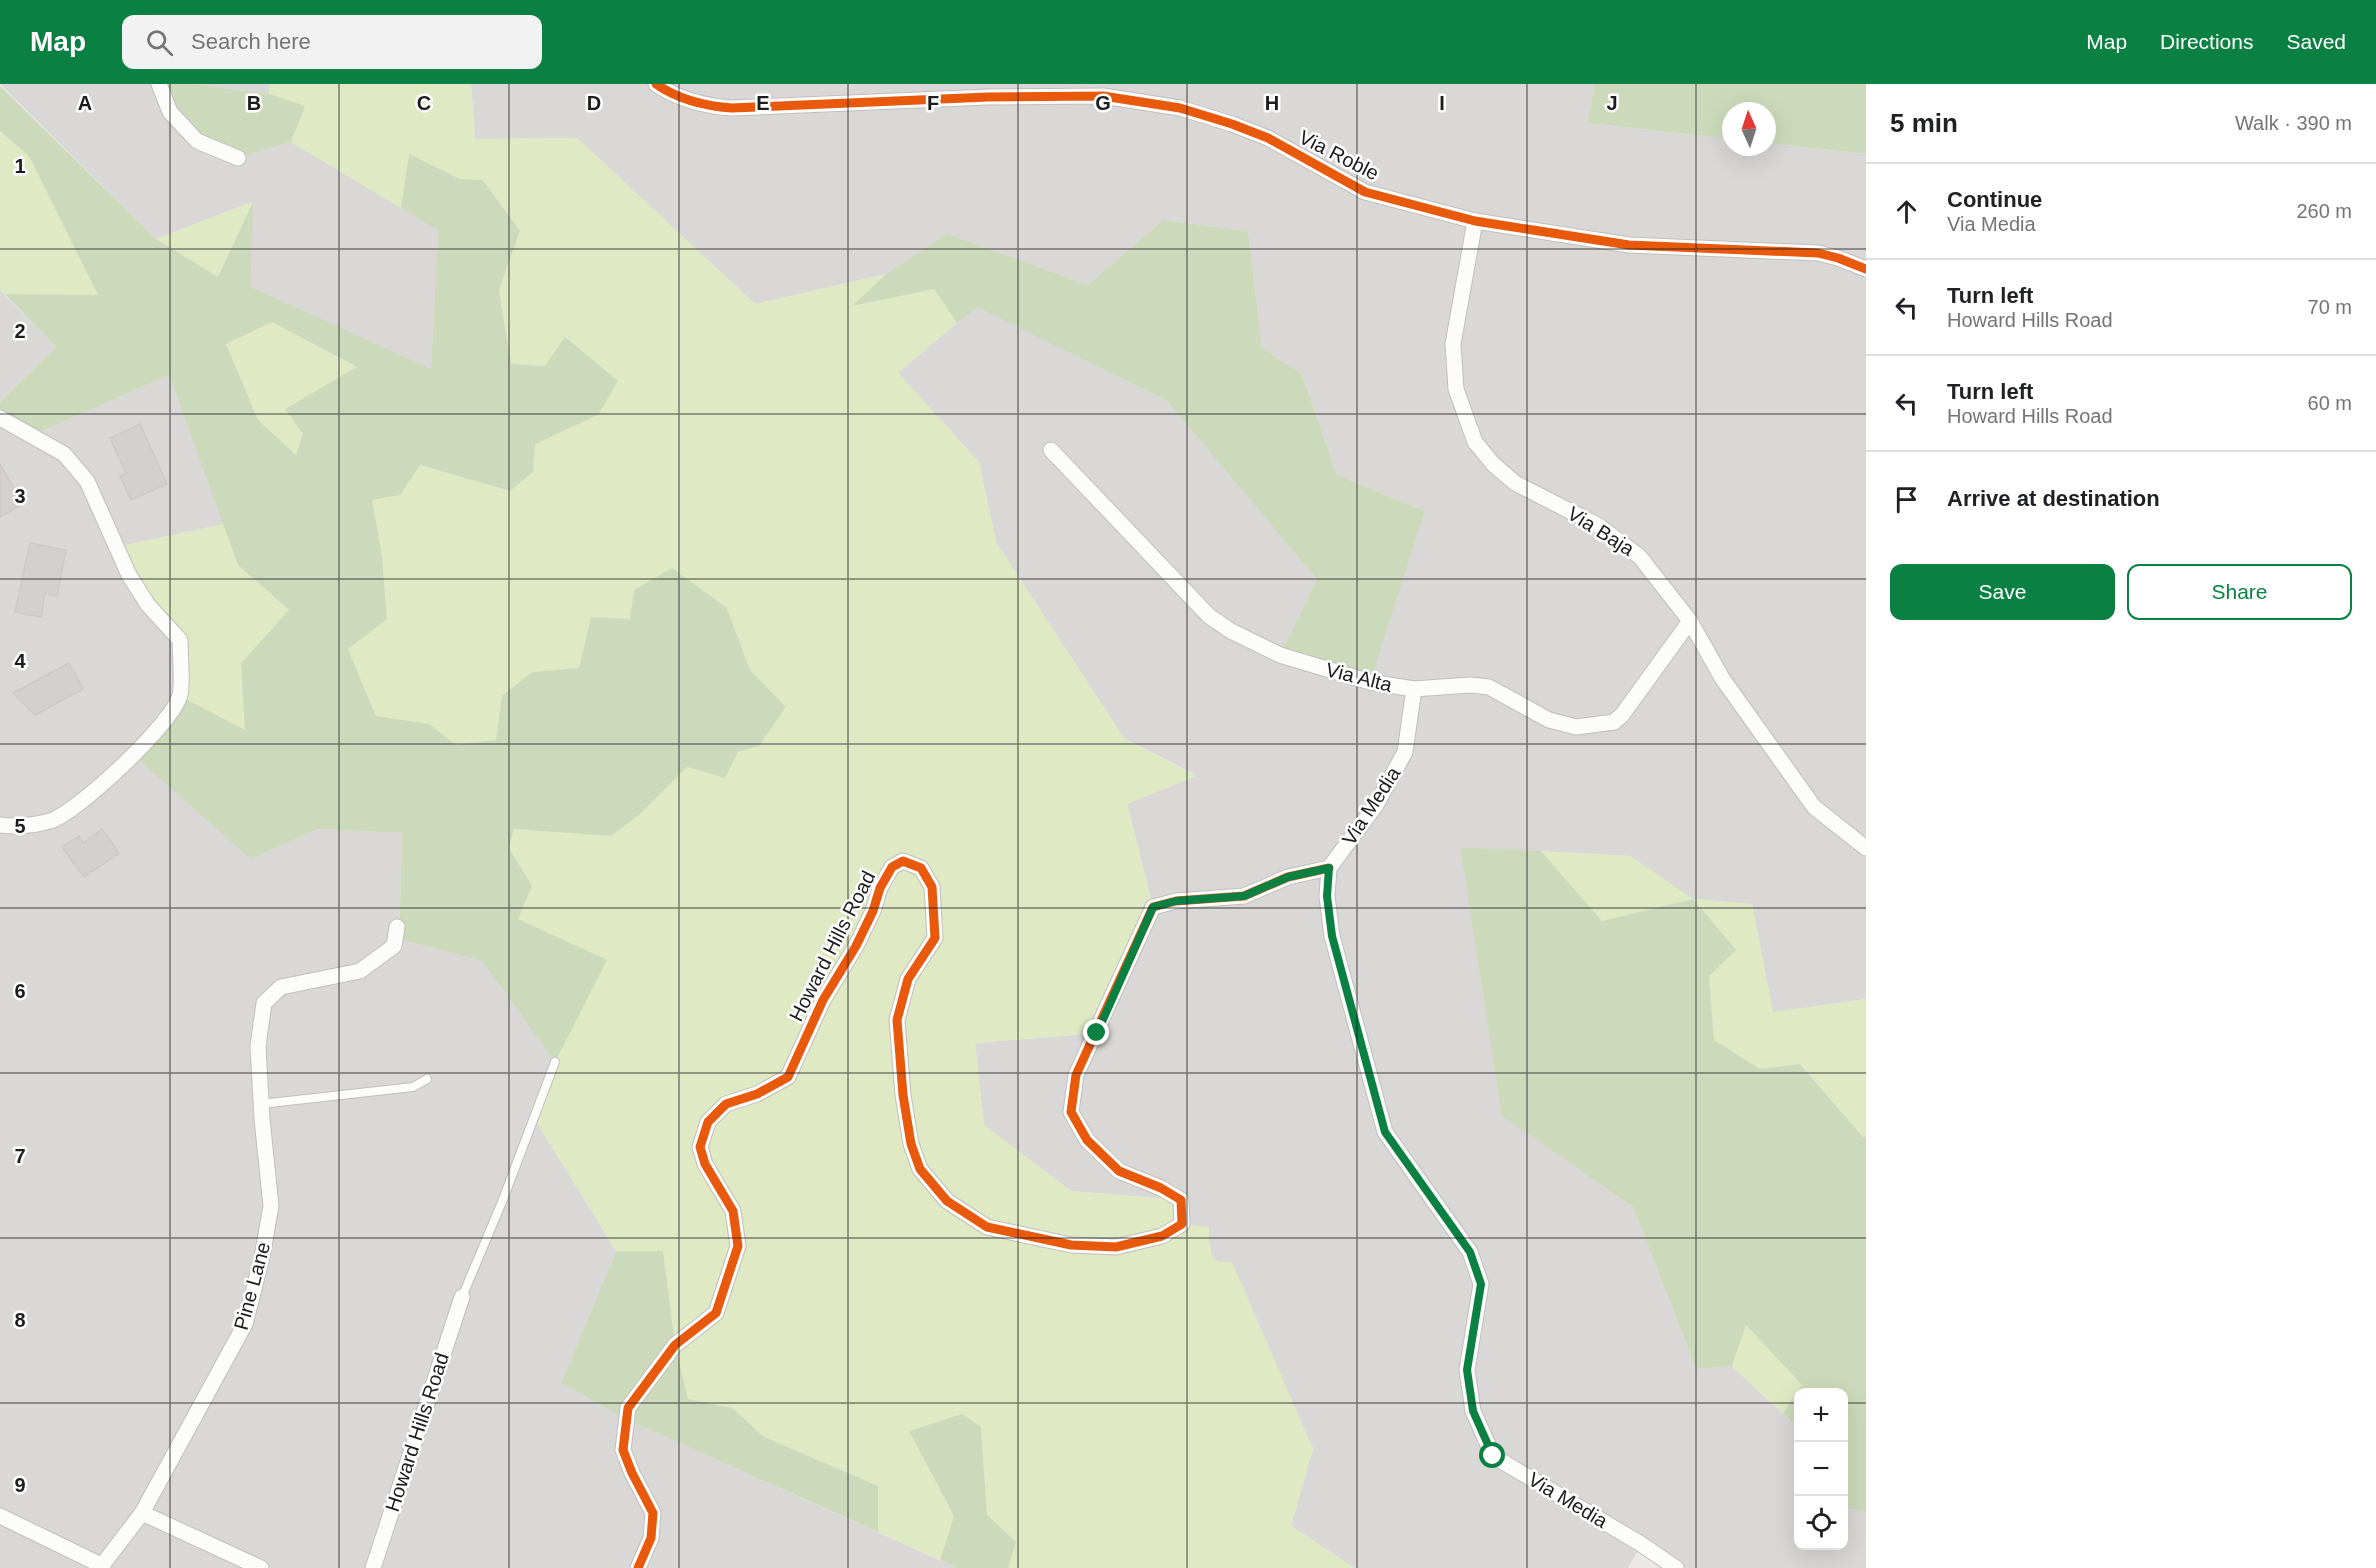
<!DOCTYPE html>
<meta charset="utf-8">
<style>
body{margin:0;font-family:Arial,sans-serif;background:#f2f2f2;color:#202124}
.controls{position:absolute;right:18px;bottom:18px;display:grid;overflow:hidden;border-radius:12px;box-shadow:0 6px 24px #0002}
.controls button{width:54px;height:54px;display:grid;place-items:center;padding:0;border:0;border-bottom:2px solid #e0e0e0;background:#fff;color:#202124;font:30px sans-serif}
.compass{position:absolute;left:1722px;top:18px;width:54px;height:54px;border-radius:50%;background:#fff;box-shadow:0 6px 24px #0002;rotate:357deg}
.stop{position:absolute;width:18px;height:18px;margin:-14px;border:4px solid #0b8043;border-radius:50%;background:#fff}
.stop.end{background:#0b8043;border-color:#fff;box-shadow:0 2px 6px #0008}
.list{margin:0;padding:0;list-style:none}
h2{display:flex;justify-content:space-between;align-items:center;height:78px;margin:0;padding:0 24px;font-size:26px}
h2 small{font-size:20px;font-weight:400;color:#757577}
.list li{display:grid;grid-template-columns:39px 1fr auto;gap:18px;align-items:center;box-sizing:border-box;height:96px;padding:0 24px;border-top:2px solid #e0e0e0}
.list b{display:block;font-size:22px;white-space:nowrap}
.list p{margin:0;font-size:20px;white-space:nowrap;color:#757577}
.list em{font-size:20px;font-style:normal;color:#757577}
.actions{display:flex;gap:12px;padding:18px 24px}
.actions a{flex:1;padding:14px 0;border:2px solid #0b8043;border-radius:12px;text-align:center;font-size:21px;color:#0b8043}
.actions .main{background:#0b8043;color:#fff}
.icon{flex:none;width:33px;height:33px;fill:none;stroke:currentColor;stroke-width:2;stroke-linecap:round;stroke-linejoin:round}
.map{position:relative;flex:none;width:1866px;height:1484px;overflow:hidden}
header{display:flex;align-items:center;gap:36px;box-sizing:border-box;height:84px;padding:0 30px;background:#0b8043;color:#fff}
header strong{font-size:28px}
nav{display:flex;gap:33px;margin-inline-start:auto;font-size:21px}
.search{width:420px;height:54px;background:#f2f2f2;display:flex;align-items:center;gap:15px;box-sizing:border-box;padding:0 21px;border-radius:12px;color:#757577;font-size:22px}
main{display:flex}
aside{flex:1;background:#fff}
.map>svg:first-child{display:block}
.residential{fill:#dad8d7}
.grass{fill:#dfe9c4}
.forest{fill:#ccdabb;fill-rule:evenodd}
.building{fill:#d4d0ce;stroke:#cec9c7;stroke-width:1.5}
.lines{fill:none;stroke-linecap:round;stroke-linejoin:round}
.service-casing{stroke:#c1bfbe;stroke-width:10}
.minor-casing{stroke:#c1bfbe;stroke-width:17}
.service{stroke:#fcfcfb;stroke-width:8}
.minor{stroke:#fcfcfb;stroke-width:15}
.cycleway-casing{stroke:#fff;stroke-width:13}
.cycleway{stroke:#e8590c;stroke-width:9}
.route{stroke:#0b8043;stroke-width:8}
.grid{fill:none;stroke:#1d1d1d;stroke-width:1.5;stroke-opacity:0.55}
.labels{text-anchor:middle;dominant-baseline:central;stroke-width:5;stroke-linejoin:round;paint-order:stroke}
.street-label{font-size:20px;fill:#1d1d1d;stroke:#fff}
.grid-label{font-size:20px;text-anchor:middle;font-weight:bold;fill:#1d1d1d;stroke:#fff;stroke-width:5;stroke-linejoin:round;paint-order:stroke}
</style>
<header>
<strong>Map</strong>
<div class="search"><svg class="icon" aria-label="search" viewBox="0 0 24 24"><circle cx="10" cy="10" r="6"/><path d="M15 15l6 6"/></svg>Search here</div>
<nav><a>Map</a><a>Directions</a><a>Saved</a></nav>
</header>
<main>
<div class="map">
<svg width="1866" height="1484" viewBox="0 0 1866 1484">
<rect width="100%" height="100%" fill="#ebe8e6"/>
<g class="residential">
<path d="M0 0H159L238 74 291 58 438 146 431 286 251 203 252 118 156 155Z"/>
<path d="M193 0H270L269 10Z"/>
<path d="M471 0H1595L1587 39 1731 55V63H1767V59L1866 70V915L1773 929 1752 820 1693 815 1630 772 1461 763 1503 1032 1633 1123 1696 1285 1732 1282 1798 1344V1462H1844V1424L1866 1428V1484H1676L1641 1461 1628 1484H1354L1291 1442 1313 1364 1218 1178 1212 1173 1209 1156 1182 1140 1181 1116 1071 1107 984 1042 975 959 1097 949 1153 823 1127 720 1196 691 1124 654 996 458 979 378 898 289 977 222 1167 317 1318 495 1425 427 1337 391 1302 290 1262 264 1248 147 1163 136 1088 201 947 151 886 190 755 220 577 54 475 55Z"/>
<path d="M0 206 56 263 0 318Z"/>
<path d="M169 291 224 440 117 463 180 556 251 775 318 745 402 749 399 855 482 877 555 978 534 1034 616 1167 561 1299 626 1335 957 1484H0V334L31 352Z"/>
</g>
<g class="grass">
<path d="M270 0H471L475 55 577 54 755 220 886 190 853 221 934 205 957 239 898 289 979 378 996 458 1124 654 1196 692 1127 720 1153 823 1097 949 975 959 984 1041 1071 1107 1181 1116 1182 1140 1209 1143V1156L1212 1173 1218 1178H1232L1313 1365 1291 1442 1354 1484H1008L1016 1458 987 1431 981 1343 909 1347 954 1432 940 1476 878 1448V1402L764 1353 732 1324 687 1315 675 1261 663 1167H616L534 1034 555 978 517 835 532 802 509 764 514 744 611 752 639 731 687 683 725 694 738 668 759 662 786 623 750 586 727 524 630 535 591 533 579 584 532 588 496 656 456 661 429 640 376 632 348 565 387 535 382 472 371 416 400 411 420 381 510 407 533 388 535 360 598 331 545 282 511 280 499 206 520 147 484 96 460 95 409 70 401 124 291 58 305 22 269 10Z"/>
<path d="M0 47 29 72 98 211 5 210 0 206Z"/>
<path d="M253 118 218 193 156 155Z"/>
<path d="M272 238 358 284 285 325 303 350 296 371 258 336 226 260Z"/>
<path d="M224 440 238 481 289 526 241 579 245 647 180 612V556L117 463Z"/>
<path d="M1541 767 1630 772 1693 815 1752 820 1773 928 1866 915V1053H1863L1801 980 1760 985 1714 956 1709 892 1694 815 1602 837Z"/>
<path d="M1746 1241 1803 1302 1783 1329 1732 1282Z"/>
</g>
<g class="forest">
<path d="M159 0H193L269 10 305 22 291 58 238 74 197 57Z"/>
<path d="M1595 0H1866V70L1767 59V27H1731V55L1587 39Z"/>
<path d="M0 2 156 155 218 193 253 118 251 203 431 285 438 146 401 124 409 70 460 95 483 96 520 147 499 206 511 280 545 282 565 253 618 297 598 331 535 360 533 388 510 407 420 381 400 411 372 416 382 472 387 535 348 565 376 632 429 640 456 661 496 656 502 612 532 588 579 584 591 533 630 535 634 506 672 484 727 524 750 586 786 623 759 662 738 668 725 694 687 683 639 731 611 752 514 745 509 764 532 802 518 835 607 876 555 978 482 877 399 855 402 749 318 745 251 775 133 671 180 612 245 646 241 579 289 526 238 481 169 291 31 352 0 334V318L56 263 5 210 98 211 29 72 0 47ZM272 238 357 283 285 325 303 350 296 371 258 336 226 260Z"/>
<path d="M1163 136 1248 147 1262 264 1302 290 1337 391 1425 427 1370 598 1280 571 1317 495 1167 317 978 223 957 239 934 205 852 222 886 190 947 150 1088 201Z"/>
<path d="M1460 763 1541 767 1602 837 1693 815 1736 866 1709 892 1714 956 1760 985 1800 980 1863 1053H1866V1428L1844 1424V1308H1798V1344L1783 1329 1802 1301 1746 1241 1732 1282 1696 1285 1633 1123 1502 1032Z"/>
<path d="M616 1167H663L675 1261 688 1315 732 1324 764 1353 878 1402V1448L626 1335 561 1299Z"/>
<path d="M962 1330 981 1343 987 1431 1016 1458 1008 1484H957L940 1476 954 1432 909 1347Z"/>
</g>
<g class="building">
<path d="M140 340 167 400 131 416 120 392 126 389 110 354Z"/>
<path d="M0 380 23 420 0 433Z"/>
<path d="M30 459 66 466 57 512 45 509 41 533 15 528Z"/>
<path d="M69 579 83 605 35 631 13 609Z"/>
<path d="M102 745 119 769 84 793 62 763 79 752 83 759Z"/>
</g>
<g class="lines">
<g class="service-casing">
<g id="service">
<path d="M261 1020 413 1003 427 995"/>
<path d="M462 1213 502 1118 555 978"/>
</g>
</g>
<g class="minor-casing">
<g id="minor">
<path d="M159 0 170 28 197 57 238 74"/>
<path d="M656 0C679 16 705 22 732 24L988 13 1103 12 1180 24 1232 40 1268 54 1365 108 1475 137 1629 161 1818 169 1838 174 1866 185"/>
<path d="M1475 137 1453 260 1456 305 1475 358 1493 380 1515 399 1599 442 1640 473 1690 537 1722 594 1814 723 1866 764"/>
<path d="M0 334 64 370 87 397 129 491 148 521 180 556C180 572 183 596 180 611 174 638 77 729 50 737 35 741 15 743 0 741"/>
<path d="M1051 366 1209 532 1231 547 1280 571 1370 598 1414 605 1470 601 1489 603 1549 636 1576 643 1614 638 1622 631 1690 537"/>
<path d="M1414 605 1405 668 1376 721 1329 784 1327 812 1332 852 1385 1048 1470 1168 1481 1200 1467 1286 1473 1327 1493 1372 1641 1460 1676 1484"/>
<path d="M142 1429 261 1484"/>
<path d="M0 1432 103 1482"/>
<path d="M100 1484 142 1429 245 1240 262 1173 271 1122 262 1035 258 962 264 919 281 903 360 887 394 862 397 843"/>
<path d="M373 1484 462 1213"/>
<path d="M638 1484 651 1454 653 1429 632 1389 623 1366 628 1324 675 1261 716 1229 738 1162 733 1127 705 1080 700 1063 708 1038 726 1020 757 1010 788 993 823 916 856 862 873 827 880 804 892 783 903 777 921 784 932 803 935 854 908 895 897 936 903 1011 911 1060 920 1085 947 1117 987 1143 1071 1161 1116 1163 1162 1152 1182 1140 1181 1116 1161 1104 1119 1087 1087 1056 1071 1028 1076 991 1153 823 1176 817 1244 812 1288 793 1329 784"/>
</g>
</g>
<use href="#service" class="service"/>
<use href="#minor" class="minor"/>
<g class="cycleway-casing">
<g id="cycleway">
<path d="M656 0C679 16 705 22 732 24L988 13 1103 12 1180 24 1232 40 1268 54 1365 108 1475 137 1629 161 1818 169 1838 174 1866 185"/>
<path d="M638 1484 651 1454 653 1429 632 1389 623 1366 628 1324 675 1261 716 1229 738 1162 733 1127 705 1080 700 1063 708 1038 726 1020 757 1010 788 993 823 916 856 862 873 827 880 804 892 783 903 777 921 784 932 803 935 854 908 895 897 936 903 1011 911 1060 920 1085 947 1117 987 1143 1071 1161 1116 1163 1162 1152 1182 1140 1181 1116 1161 1104 1119 1087 1087 1056 1071 1028 1076 991 1153 823 1176 817 1244 812 1288 793 1329 784"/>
</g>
</g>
<use href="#cycleway" class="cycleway"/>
</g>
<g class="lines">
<path class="route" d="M1097 949 1153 823 1176 817 1244 812 1288 793 1329 784 1327 812 1332 852 1385 1048 1470 1168 1481 1200 1467 1286 1473 1327 1493 1372"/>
</g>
<path class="grid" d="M170 0V1484M339 0V1484M509 0V1484M679 0V1484M848 0V1484M1018 0V1484M1187 0V1484M1357 0V1484M1527 0V1484M1696 0V1484M0 165H1866M0 330H1866M0 495H1866M0 660H1866M0 824H1866M0 989H1866M0 1154H1866M0 1319H1798M1844 1319H1866"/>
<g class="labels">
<g class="street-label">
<text transform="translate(1339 71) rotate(27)">Via Roble</text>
<text transform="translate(1601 447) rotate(32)">Via Baja</text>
<text transform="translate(1359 593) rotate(14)">Via Alta</text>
<text transform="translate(1371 722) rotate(-57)">Via Media</text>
<text transform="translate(832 862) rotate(-63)">Howard Hills Road</text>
<text transform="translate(252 1202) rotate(-75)">Pine Lane</text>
<text transform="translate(417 1348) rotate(-72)">Howard Hills Road</text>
<text transform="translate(1568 1416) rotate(31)">Via Media</text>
</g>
</g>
<g class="grid-label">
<text x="85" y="26">A</text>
<text x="254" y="26">B</text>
<text x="424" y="26">C</text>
<text x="594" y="26">D</text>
<text x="763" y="26">E</text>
<text x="933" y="26">F</text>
<text x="1103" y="26">G</text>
<text x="1272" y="26">H</text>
<text x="1442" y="26">I</text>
<text x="1612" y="26">J</text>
<text x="20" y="89">1</text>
<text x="20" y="254">2</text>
<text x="20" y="419">3</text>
<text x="20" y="584">4</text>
<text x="20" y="749">5</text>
<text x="20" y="914">6</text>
<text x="20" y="1079">7</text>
<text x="20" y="1243">8</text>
<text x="20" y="1408">9</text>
</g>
</svg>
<div class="controls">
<button>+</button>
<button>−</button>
<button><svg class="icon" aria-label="locate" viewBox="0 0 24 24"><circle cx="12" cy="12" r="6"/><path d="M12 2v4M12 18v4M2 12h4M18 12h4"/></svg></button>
</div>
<svg class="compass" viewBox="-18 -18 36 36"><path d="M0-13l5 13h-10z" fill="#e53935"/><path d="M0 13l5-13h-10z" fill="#757577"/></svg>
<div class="stop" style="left:1493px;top:1372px"></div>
<div class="stop end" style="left:1097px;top:949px"></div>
</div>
<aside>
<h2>5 min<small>Walk · 390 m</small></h2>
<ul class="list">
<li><svg class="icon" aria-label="ahead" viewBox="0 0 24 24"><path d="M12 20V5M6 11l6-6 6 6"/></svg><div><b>Continue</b><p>Via Media</p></div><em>260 m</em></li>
<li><svg class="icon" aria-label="left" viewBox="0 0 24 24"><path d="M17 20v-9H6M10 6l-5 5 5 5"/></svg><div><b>Turn left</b><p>Howard Hills Road</p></div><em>70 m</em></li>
<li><svg class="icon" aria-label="left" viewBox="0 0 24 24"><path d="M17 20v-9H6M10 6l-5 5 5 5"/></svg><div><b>Turn left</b><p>Howard Hills Road</p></div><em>60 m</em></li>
<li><svg class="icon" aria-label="arrive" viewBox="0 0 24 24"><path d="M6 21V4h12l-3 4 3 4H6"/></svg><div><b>Arrive at destination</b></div></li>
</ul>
<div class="actions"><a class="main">Save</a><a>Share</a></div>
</aside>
</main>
